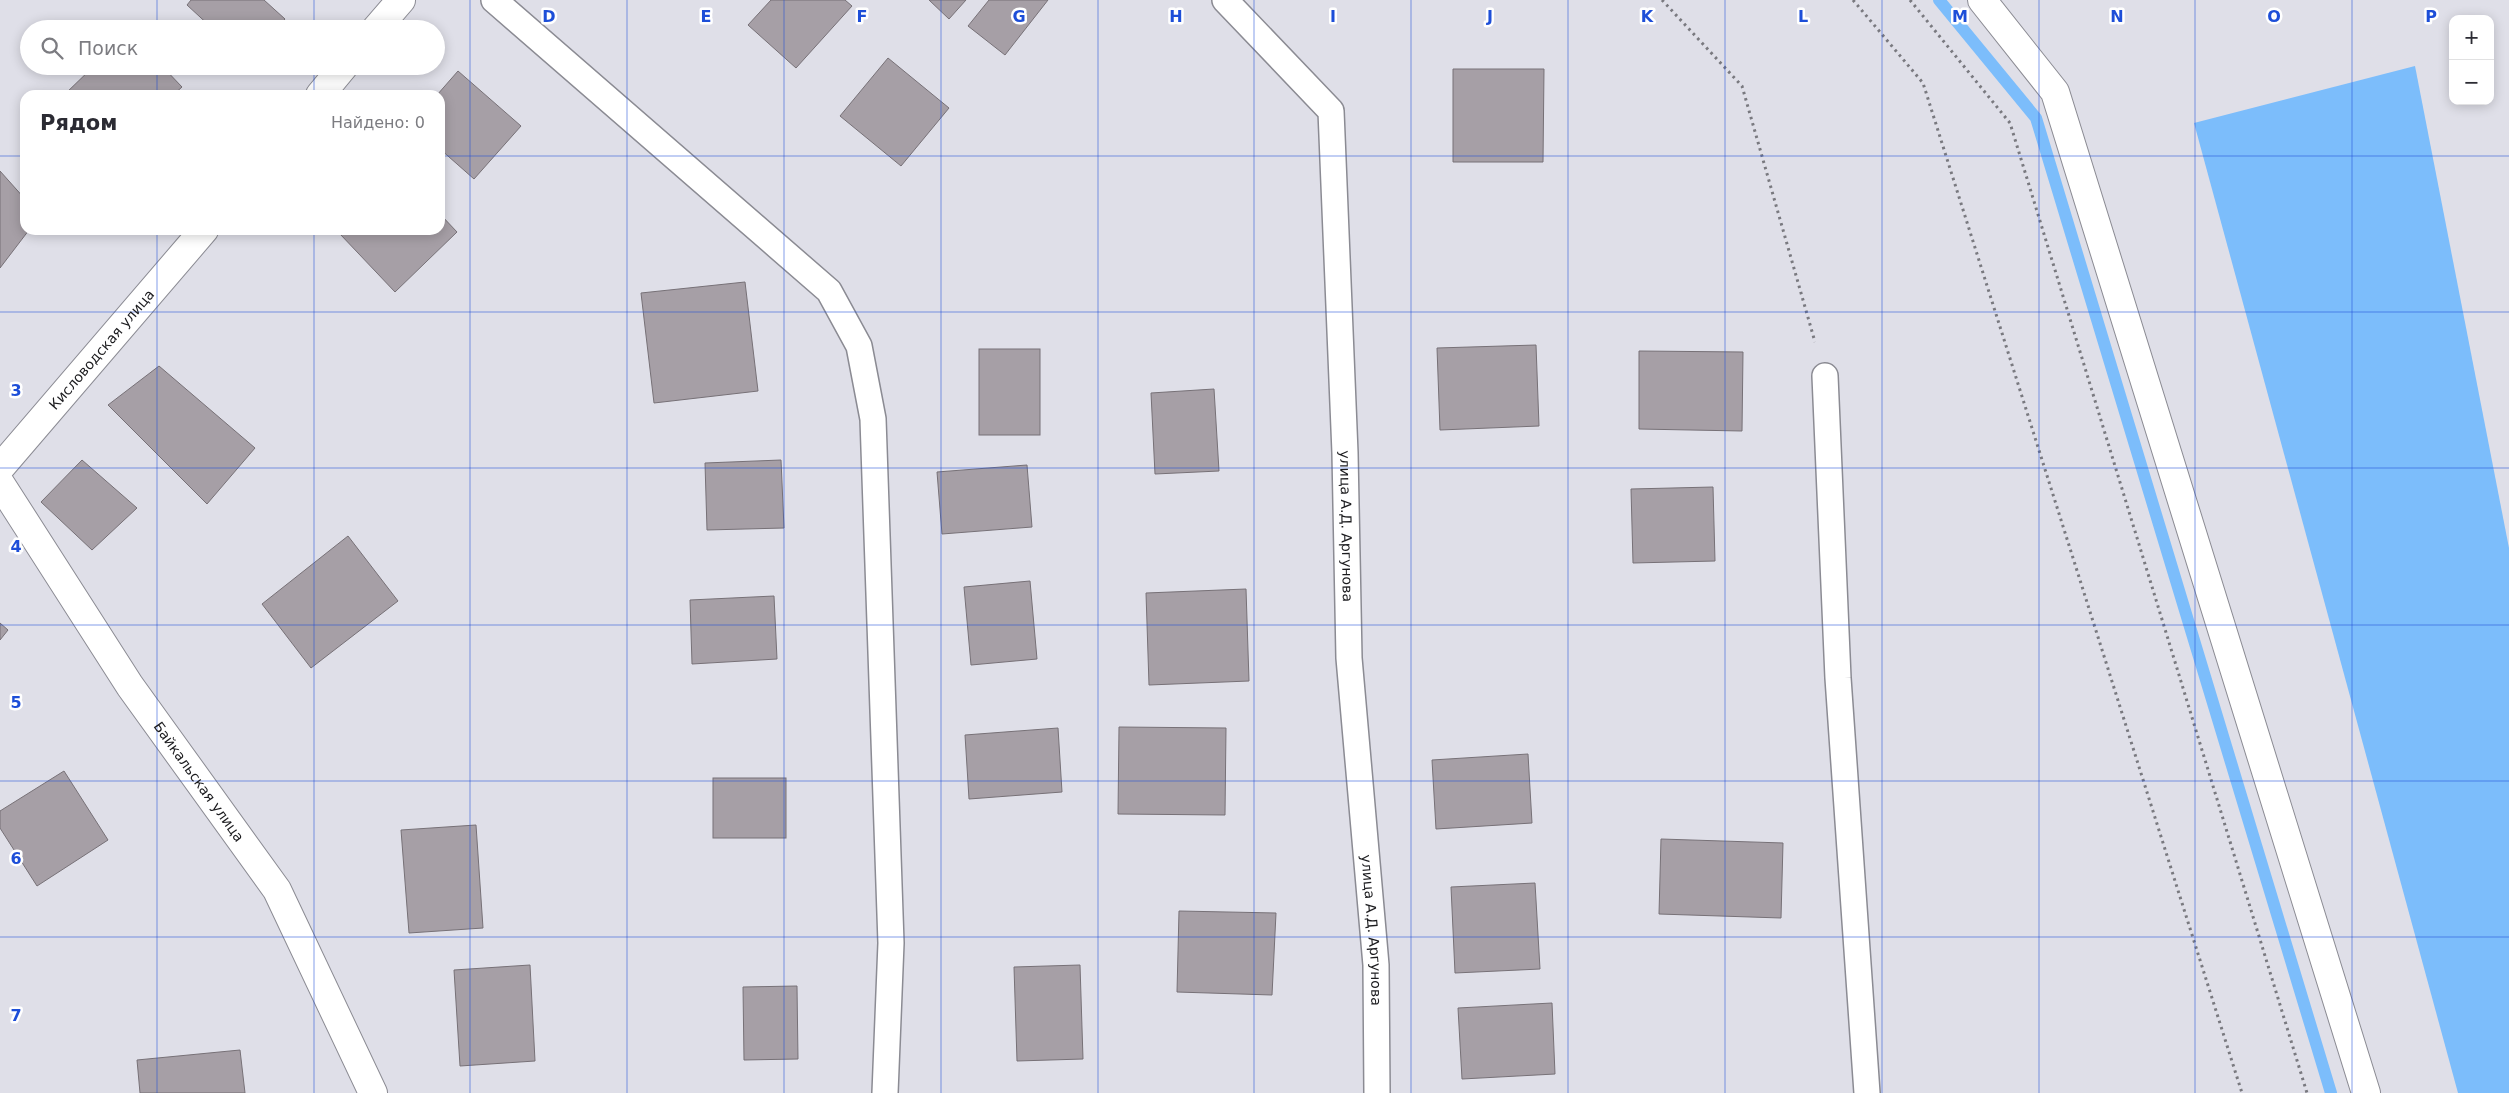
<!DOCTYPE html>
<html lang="ru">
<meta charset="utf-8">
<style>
body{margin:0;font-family:"DejaVu Sans",sans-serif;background:#f2f2f3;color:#2b2b33}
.controls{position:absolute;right:15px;top:15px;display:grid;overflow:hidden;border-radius:10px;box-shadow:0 2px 12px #0003}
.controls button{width:45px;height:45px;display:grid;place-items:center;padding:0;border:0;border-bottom:1px solid #e1e1e2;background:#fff;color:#2b2b33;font:25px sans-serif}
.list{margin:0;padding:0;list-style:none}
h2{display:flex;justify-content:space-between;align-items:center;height:65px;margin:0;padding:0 20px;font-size:21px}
h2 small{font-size:16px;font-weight:400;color:#7c7c81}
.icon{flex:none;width:28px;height:28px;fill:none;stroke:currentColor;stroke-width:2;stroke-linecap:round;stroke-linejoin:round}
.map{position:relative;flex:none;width:2509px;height:1093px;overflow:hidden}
.search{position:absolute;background:#fff;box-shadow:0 2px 12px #0003;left:20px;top:20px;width:425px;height:55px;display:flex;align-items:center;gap:12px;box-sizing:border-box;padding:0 18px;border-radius:28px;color:#7c7c81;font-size:19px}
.panel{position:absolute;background:#fff;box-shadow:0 2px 12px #0003;left:20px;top:90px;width:425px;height:145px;border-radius:15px}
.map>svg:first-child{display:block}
.water{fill:#7cbdfb}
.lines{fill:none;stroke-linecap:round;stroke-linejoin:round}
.stream{stroke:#7cbdfb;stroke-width:12}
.building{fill:#a69fa6;stroke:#777177}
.service-casing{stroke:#8b8b93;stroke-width:28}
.minor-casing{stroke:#8b8b93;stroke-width:30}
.path{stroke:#79797f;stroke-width:3;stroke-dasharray:2.5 4;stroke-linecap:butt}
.service{stroke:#fff;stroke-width:25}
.minor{stroke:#fff;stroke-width:28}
.grid{fill:none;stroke:#1d4ed8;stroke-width:1;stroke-opacity:0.55}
.labels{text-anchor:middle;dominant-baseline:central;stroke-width:5;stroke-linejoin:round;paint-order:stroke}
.street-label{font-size:14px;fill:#1b1b1e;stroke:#fff}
.grid-label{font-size:16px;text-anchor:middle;font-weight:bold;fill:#1d4ed8;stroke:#fff;stroke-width:5;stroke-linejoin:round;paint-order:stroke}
</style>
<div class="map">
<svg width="2509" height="1093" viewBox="0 0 2509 1093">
<rect width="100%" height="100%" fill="#dfdfe8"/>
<path class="water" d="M2415 66 2509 548V1093H2458L2194 123Z"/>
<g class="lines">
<path class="stream" d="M1939 0 2036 118 2331 1093"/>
</g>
<g class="building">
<path d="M191 0H264L285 19 276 29H213L187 5Z"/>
<path d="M771 0H845L852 6 796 68 748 25Z"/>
<path d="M929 0H966L949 19Z"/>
<path d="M989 0H1048L1005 55 968 26Z"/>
<path d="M888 58 949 108 901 166 840 116Z"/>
<path d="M94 66H162L182 87 173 95H64Z"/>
<path d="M1453 69H1544L1543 162H1453Z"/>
<path d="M458 71 521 126 474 179 440 149V95H437Z"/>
<path d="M0 171 25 199V230H29L0 268Z"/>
<path d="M440 214 457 232 395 292 340 234 344 230H440Z"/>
<path d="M745 282 758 391 654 403 641 293Z"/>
<path d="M1536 345 1539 426 1440 430 1437 348Z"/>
<rect x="979" y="349" width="61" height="86"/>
<path d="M1639 351 1743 352 1742 431 1639 429Z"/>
<path d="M159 366 255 448 207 504 108 405Z"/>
<path d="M1214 389 1219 471 1155 474 1151 393Z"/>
<path d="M82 460 137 508 92 550 41 502Z"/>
<path d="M781 460 784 528 707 530 705 463Z"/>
<path d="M1027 465 1032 527 942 534 937 472Z"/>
<path d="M1713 487 1715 561 1633 563 1631 489Z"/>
<path d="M348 536 398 601 311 668 262 604Z"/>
<path d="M1030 581 1037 659 971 665 964 587Z"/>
<path d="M1246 589 1249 681 1149 685 1146 593Z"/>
<path d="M774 596 777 659 692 664 690 600Z"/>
<path d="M0 623 8 630 0 640Z"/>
<path d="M1119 727 1226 728 1225 815 1118 814Z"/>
<path d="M1058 728 1062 792 969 799 965 735Z"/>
<path d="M1528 754 1532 823 1436 829 1432 760Z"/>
<path d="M64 771 108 840 37 886 0 828V811Z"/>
<rect x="713" y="778" width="73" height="60"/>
<path d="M476 825 483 928 409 933 401 830Z"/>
<path d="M1661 839 1783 843 1781 918 1659 914Z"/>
<path d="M1535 883 1540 969 1455 973 1451 887Z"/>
<path d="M1179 911 1276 913 1272 995 1177 992Z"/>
<path d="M530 965 535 1061 460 1066 454 970Z"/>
<path d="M1080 965 1083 1059 1017 1061 1014 967Z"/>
<path d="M797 986 798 1059 744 1060 743 987Z"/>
<path d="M1552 1003 1555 1074 1462 1079 1458 1008Z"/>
<path d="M240 1050 245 1093H140L137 1060Z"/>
</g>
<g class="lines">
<g class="service-casing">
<g id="service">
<path d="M494 0 829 291 859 346 873 419 891 943 885 1093"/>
<path id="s1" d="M1225 0 1331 111 1345 453 1349 658 1376 965 1377 1093"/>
<path d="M1825 376 1838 678 1867 1093"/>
</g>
</g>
<g class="minor-casing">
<g id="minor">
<path d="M1982 0 2055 92 2366 1093"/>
<path d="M376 29 401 0"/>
<path d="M320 95 344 66"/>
<path id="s2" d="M0 468 204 230"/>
<path id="s3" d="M0 483 130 686 277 890 373 1093"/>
</g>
</g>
<g class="path">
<path d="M1662 0 1742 86 1815 342"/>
<path d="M1853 0 1923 83 2242 1093"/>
<path d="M1910 0 2010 123 2307 1093"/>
</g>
<use href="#service" class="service"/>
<use href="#minor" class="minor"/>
</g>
<path class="grid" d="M157 0V29M314 0V29M470 0V1093M627 0V1093M784 0V1093M941 0V1093M1098 0V1093M1254 0V1093M1411 0V1093M1568 0V1093M1725 0V1093M1882 0V1093M2039 0V1093M2195 0V1093M2352 0V1093M157 66V95M314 66V95M0 156H25M440 156H2509M157 230V1093M314 230V1093M0 312H2509M0 468H2509M0 625H2509M0 781H2509M0 937H2509"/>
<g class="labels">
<g class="street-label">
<text stroke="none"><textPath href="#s2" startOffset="156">Кисловодская улица</textPath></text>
<text stroke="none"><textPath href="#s1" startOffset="569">улица А.Д. Аргунова</textPath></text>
<text stroke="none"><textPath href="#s3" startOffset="359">Байкальская улица</textPath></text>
<text stroke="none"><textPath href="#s1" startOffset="974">улица А.Д. Аргунова</textPath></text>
</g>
</g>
<g class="grid-label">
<text x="549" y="22">D</text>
<text x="706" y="22">E</text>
<text x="862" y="22">F</text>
<text x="1019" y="22">G</text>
<text x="1176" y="22">H</text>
<text x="1333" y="22">I</text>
<text x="1490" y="22">J</text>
<text x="1647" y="22">K</text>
<text x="1803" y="22">L</text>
<text x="1960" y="22">M</text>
<text x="2117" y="22">N</text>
<text x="2274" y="22">O</text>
<text x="2431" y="22">P</text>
<text x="16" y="396">3</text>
<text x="16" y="552">4</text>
<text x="16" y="708">5</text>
<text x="16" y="864">6</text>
<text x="16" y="1021">7</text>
</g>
</svg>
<div class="controls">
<button>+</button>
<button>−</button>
</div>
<div class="search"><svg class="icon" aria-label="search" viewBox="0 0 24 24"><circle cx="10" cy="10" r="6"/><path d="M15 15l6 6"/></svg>Поиск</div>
<section class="panel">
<h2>Рядом<small>Найдено: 0</small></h2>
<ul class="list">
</ul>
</section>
</div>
